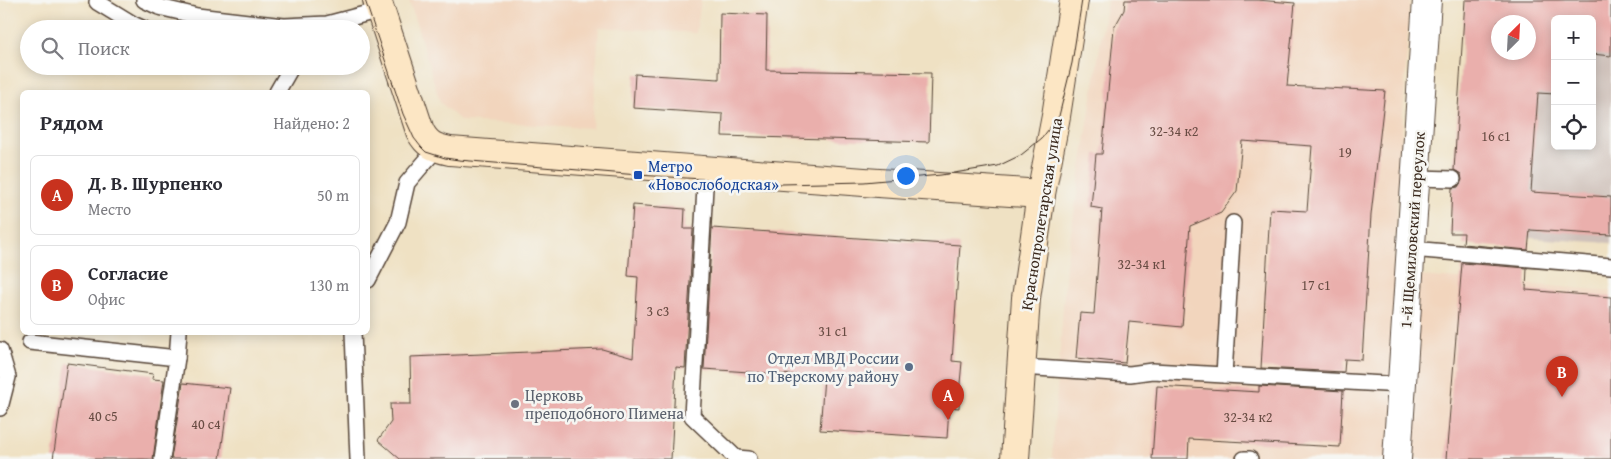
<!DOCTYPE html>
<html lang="ru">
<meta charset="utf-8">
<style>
body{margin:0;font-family:"Gentium Book Plus",serif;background:#f2f2f3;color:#2b2b33}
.controls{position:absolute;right:15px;top:15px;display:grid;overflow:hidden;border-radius:8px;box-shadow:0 2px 12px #0003}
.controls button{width:45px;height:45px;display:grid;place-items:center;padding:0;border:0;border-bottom:1px solid #e1e1e2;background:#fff;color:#2b2b33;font:25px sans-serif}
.compass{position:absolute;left:1491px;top:15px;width:45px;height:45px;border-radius:50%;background:#fff;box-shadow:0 2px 12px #0003;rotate:24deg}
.you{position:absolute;left:905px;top:175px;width:18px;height:18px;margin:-12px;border:4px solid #fff;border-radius:50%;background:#1a73e8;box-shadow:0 0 0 8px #1a73e833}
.badge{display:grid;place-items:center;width:32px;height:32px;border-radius:50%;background:#c8321e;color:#fff;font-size:16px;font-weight:700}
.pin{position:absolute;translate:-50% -41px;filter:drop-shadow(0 1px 2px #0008)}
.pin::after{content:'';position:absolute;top:26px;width:18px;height:15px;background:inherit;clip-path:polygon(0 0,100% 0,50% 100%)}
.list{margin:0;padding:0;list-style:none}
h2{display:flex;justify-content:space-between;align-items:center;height:65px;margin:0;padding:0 20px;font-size:21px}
h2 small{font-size:16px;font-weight:400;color:#7c7c81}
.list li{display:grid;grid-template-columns:32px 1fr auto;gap:15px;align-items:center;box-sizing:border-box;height:80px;margin:0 10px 10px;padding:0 10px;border:1px solid #e1e1e2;border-radius:8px}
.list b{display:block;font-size:19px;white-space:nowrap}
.list p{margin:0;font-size:16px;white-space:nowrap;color:#7c7c81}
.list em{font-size:16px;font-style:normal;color:#7c7c81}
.icon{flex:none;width:28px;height:28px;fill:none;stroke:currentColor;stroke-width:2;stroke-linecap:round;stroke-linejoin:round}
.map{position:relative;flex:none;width:1611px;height:459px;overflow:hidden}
.search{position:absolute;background:#fff;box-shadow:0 2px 12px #0003;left:20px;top:20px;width:350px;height:55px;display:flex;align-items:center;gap:12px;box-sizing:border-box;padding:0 18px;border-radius:28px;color:#7c7c81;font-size:19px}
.panel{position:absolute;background:#fff;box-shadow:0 2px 12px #0003;left:20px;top:90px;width:350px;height:245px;border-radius:8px}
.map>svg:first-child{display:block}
.built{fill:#f2d5bd}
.industrial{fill:#cfc1ba;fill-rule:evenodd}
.building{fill:#eaafac;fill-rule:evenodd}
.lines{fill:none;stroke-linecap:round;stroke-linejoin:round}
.lane-casing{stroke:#564537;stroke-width:18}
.street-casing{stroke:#564537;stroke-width:30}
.secondary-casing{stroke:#564537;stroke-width:30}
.lane{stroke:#fff;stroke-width:15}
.street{stroke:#fff;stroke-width:28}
.secondary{stroke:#fce6c4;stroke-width:28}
.tram{stroke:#3b2a1e;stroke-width:1}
.transit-dot{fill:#1a4fb4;stroke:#f6f6f2;stroke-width:2}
.service-dot{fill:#5c6f8a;stroke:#f6f6f2;stroke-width:2}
.worship-dot{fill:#6b7280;stroke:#f6f6f2;stroke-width:2}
.labels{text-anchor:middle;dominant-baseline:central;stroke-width:5;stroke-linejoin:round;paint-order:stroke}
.number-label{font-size:14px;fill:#674b42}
.transit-label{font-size:16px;fill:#164399;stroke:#f6f6f2;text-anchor:start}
.street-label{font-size:16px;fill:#3b2a1e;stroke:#f6f6f2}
.service-label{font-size:16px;fill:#4e5e75;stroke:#f6f6f2;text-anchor:end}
.worship-label{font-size:16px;fill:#5b616d;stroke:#f6f6f2;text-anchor:start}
</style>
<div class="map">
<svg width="1611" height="459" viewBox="0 0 1611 459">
<rect width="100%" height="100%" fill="#f6f6f2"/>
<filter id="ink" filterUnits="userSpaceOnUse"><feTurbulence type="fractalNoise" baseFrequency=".02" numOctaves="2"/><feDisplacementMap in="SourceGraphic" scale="10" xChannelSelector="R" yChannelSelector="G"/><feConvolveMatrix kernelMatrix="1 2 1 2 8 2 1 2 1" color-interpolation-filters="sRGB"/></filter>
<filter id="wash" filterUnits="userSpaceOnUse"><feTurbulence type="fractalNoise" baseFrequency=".0096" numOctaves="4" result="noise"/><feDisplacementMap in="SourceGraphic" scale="20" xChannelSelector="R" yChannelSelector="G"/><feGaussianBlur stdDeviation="1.12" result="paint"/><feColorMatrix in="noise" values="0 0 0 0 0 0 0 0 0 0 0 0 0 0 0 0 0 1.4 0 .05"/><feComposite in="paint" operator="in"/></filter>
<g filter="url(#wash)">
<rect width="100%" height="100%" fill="#efe1c3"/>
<g class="built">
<path d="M409 0H701L696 33 599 27 592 128 461 121 440 102Z"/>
<path d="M1107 0H1410L1393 274 1611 291V459H1052L1066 266Z"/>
</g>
<path class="industrial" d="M1465 0H1611V243L1450 233ZM1555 19H1592V146H1555ZM1498 22H1528V52H1498Z"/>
<g id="blocks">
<g class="building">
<path d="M1125 0H1257L1295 3 1287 86 1385 91 1371 215 1362 360 1345 359 1344 372 1261 368 1270 209 1307 211 1312 146 1242 141 1237 191 1221 213 1190 226 1182 327 1129 322 1125 363 1076 358 1080 313 1094 314 1102 209 1091 207 1096 154H1102L1114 28 1124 10Z"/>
<path d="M1465 0H1611V56L1592 54V19H1555V94L1538 93 1531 192 1611 197V235L1530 230 1528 250 1463 244 1464 233H1450L1452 188 1458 187 1462 180 1461 174 1454 170ZM1498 22H1528V52H1498Z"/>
<path d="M720 13 767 15 766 70 931 73 929 142 722 136 723 114 633 108 635 74 719 79Z"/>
<path d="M633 205 685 209 684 229H693L685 368 676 367 671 459H400L378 440 391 422 390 404H411L410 357 602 349 633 358 638 277 628 276Z"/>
<path d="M712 228 960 245 952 361 962 362 960 383 959 408 949 407 947 438 820 430 824 377 704 369Z"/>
<path d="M1462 263 1527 268 1526 290 1611 297V459H1446Z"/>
<path d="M67 363 153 374 152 379 164 380 153 459H53Z"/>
<path d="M183 383 230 388 220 459H171Z"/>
<path d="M1157 386 1259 392V386L1343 391 1340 447 1189 439 1188 459H1152Z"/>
</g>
</g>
</g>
<g filter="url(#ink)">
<use href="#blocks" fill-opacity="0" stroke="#564537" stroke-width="1"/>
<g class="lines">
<g class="lane-casing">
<g id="lane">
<path d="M144 0 159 7 197 16 284 26 327 24 380 10"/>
<path d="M97 2 133 24 144 29"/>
<path d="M277 92 292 66"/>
<path d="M706 170 692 416 736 458 749 459"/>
<path d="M1416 178 1453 179"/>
<path d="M1411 249 1611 266"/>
<path d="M368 280 398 222 407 183 437 148"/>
<path d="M353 332 358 459"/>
<path d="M30 342 177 358 179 332"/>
<path d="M0 350 8 377 0 408"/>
<path d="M1021 367 1130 374 1152 371 1402 385"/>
<path d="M1224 375 1233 223"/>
<path d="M162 459 177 358"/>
<path d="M1244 459H1250"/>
</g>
</g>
<g class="street-casing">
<path id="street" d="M1397 459 1427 0"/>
</g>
<g class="secondary-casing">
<g id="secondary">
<path d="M377 0 420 131C427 145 435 148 450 151L864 182 1041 194"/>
<path d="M1015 459 1026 298 1041 194 1056 116 1074 0"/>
</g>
</g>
<use href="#lane" class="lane"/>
<use href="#street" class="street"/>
<use href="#secondary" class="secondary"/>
<path class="tram" d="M365 0 403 114 414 138 421 147 426 152 445 158 459 160 638 175 782 184 864 182 941 175 998 166 1021 155 1031 147 1042 138 1059 116 1072 63 1082 0"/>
</g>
</g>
<rect class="transit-dot" x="633" y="170" width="10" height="10" rx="2.5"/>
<circle class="service-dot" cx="909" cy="367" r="5"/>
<circle class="worship-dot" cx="515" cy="404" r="5"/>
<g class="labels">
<g class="number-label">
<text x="1174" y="131">32-34 к2</text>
<text x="1496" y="136">16 с1</text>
<text x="1345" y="152">19</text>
<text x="1142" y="264">32-34 к1</text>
<text x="1316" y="285">17 с1</text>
<text x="658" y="311">3 с3</text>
<text x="833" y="331">31 с1</text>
<text x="103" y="416">40 с5</text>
<text x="1248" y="417">32-34 к2</text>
<text x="206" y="424">40 с4</text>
</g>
<g class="transit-label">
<text x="648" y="166">Метро<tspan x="648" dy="18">«Новослободская»</tspan></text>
</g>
<g class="street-label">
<text transform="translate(1041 214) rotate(-81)">Краснопролетарская улица</text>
<text transform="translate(1412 230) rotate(-86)">1-й Щемиловский переулок</text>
</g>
<g class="service-label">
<text x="899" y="358">Отдел МВД России<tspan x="899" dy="18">по Тверскому району</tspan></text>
</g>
<g class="worship-label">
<text x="525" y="395">Церковь<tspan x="525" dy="18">преподобного Пимена</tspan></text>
</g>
</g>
</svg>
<div class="controls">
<button>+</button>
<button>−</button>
<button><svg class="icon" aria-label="locate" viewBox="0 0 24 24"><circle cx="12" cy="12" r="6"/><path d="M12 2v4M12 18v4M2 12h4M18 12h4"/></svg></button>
</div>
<svg class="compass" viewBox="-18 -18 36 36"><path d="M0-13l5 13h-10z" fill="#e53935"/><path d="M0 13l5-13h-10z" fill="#7c7c81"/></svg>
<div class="you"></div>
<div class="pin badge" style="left:948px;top:420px">A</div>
<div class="pin badge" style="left:1562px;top:397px">B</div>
<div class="search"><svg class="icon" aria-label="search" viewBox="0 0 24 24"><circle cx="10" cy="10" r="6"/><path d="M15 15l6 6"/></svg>Поиск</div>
<section class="panel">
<h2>Рядом<small>Найдено: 2</small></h2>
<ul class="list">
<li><span class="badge">A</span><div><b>Д. В. Шурпенко</b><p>Место</p></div><em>50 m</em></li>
<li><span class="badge">B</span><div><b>Согласие</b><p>Офис</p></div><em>130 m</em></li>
</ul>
</section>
</div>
